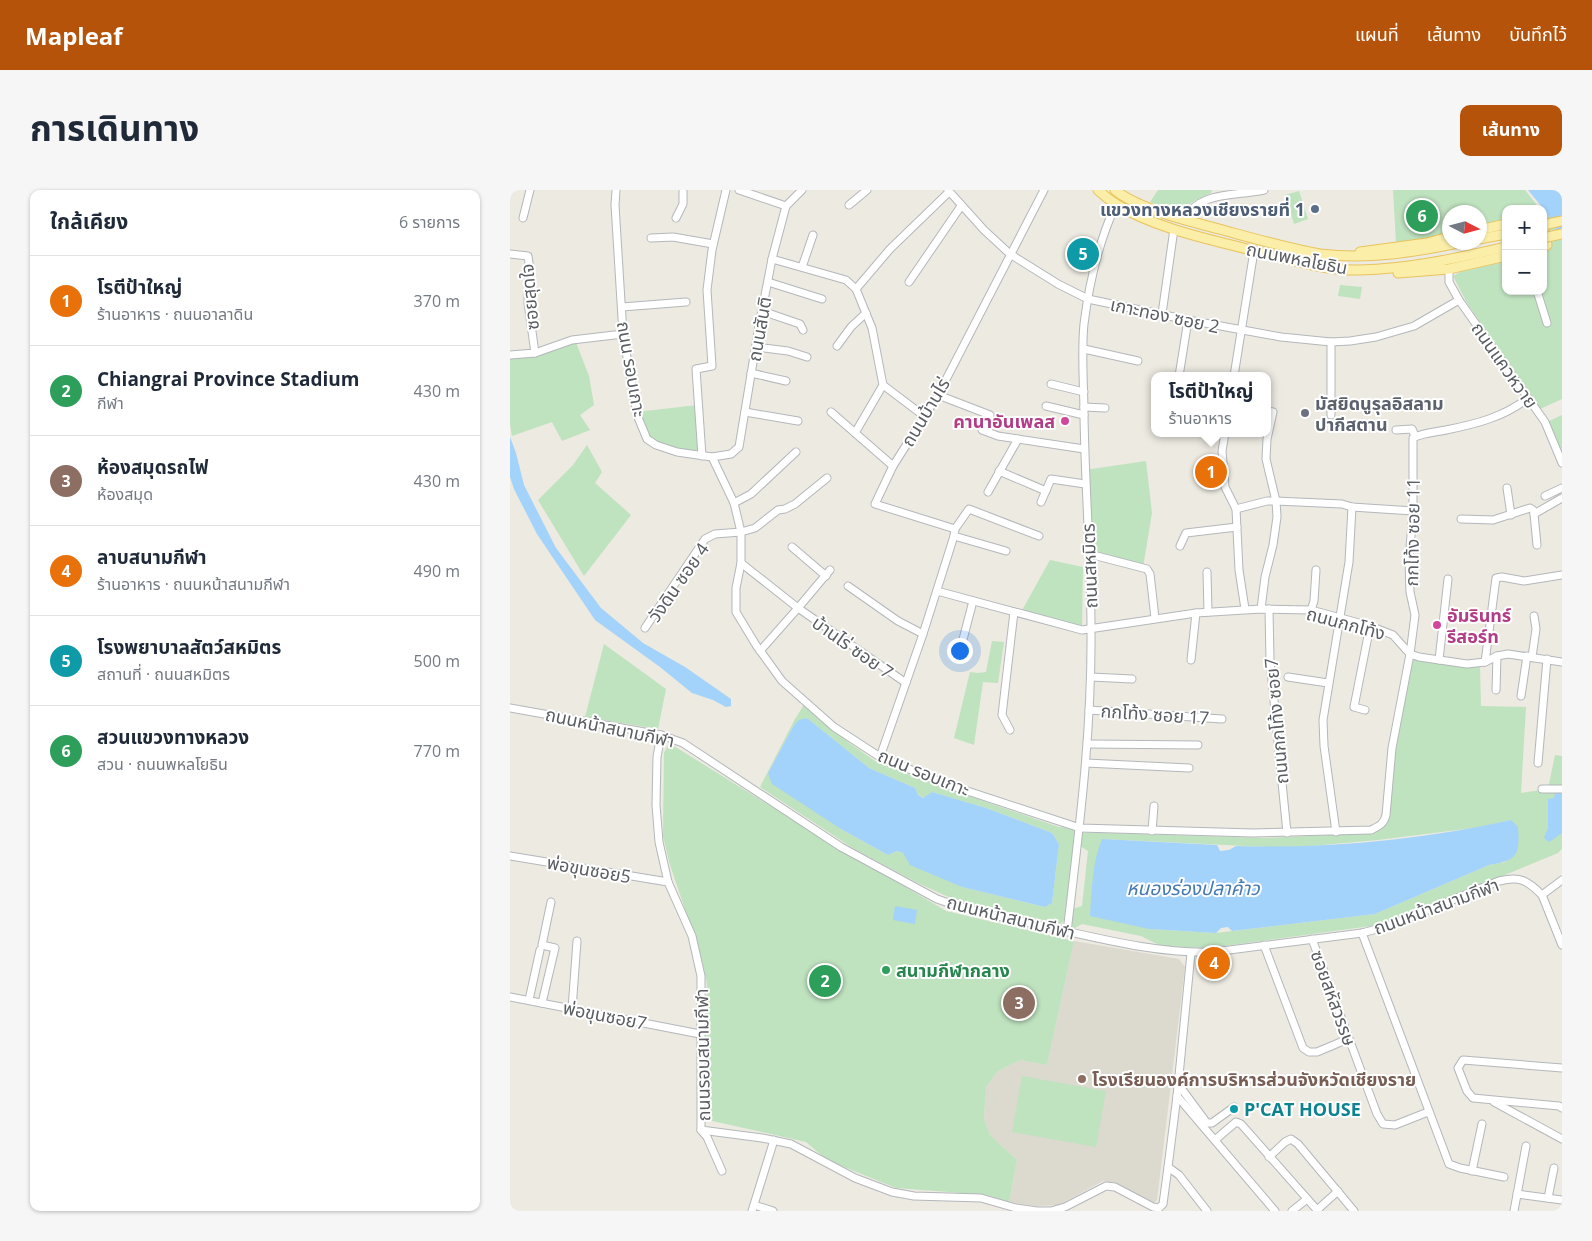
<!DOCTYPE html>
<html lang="th">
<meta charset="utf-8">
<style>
body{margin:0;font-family:"Open Sans","Noto Sans Thai",sans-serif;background:#f6f6f7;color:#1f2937}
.controls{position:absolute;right:15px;top:15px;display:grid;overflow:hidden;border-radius:10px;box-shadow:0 1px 4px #0004}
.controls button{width:45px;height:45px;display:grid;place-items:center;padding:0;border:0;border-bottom:1px solid #e0e1e3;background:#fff;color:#1f2937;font:25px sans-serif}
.compass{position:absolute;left:932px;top:15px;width:45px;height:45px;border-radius:50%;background:#fff;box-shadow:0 1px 4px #0004;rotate:96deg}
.you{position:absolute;left:449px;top:460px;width:18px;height:18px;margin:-12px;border:4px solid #fff;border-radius:50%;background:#1a73e8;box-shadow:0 0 0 8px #1a73e833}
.badge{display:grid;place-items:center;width:32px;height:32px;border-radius:50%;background:#b45309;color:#fff;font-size:16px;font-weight:700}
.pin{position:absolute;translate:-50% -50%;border:2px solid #fff;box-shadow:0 1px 5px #0006}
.popup{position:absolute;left:641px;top:182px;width:120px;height:65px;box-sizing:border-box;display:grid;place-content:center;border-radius:10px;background:#fff;filter:drop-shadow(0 1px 4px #0005);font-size:16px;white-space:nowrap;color:#747a83}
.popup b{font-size:19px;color:#1f2937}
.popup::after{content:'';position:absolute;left:50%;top:100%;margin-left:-10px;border:10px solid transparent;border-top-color:#fff}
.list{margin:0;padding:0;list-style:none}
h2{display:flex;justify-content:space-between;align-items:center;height:65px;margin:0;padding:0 20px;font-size:21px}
h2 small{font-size:16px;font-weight:400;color:#747a83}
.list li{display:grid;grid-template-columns:32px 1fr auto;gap:15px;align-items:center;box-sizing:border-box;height:90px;padding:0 20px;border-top:1px solid #e0e1e3}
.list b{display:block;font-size:19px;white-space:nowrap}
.list p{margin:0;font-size:16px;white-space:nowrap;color:#747a83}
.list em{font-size:16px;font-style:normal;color:#747a83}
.map{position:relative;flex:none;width:1052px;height:1021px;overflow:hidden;border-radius:10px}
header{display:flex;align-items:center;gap:30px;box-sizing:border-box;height:70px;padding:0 25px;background:#b45309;color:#fff}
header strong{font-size:24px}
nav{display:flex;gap:28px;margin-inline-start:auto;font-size:18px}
.intro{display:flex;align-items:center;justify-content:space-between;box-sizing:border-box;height:120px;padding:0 30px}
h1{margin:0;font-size:35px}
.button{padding:12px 22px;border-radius:10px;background:#b45309;color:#fff;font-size:18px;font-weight:700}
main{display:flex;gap:30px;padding:0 30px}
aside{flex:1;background:#fff;border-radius:10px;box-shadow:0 1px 4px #0004}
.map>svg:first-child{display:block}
.education{fill:#dcd9cf}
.green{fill:#bfe2bf;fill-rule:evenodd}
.water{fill:#a3d2fa}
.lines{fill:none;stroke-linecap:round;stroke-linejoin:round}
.minor-casing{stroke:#b4b7bb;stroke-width:9}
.major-casing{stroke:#e9c45d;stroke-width:11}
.minor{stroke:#fff;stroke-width:7}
.major{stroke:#faeea8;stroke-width:9}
.major-bridge-casing{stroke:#e9c45d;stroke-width:11;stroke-linecap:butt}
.major-bridge{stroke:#faeea8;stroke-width:9}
.service-dot{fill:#5c6f8a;stroke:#fff;stroke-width:2}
.worship-dot{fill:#6b7280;stroke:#fff;stroke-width:2}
.hotel-dot{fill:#d1479c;stroke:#fff;stroke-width:2}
.leisure-dot{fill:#2e9e5b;stroke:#fff;stroke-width:2}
.education-dot{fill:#8d6e63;stroke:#fff;stroke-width:2}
.culture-dot{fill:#0f9aa8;stroke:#fff;stroke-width:2}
.labels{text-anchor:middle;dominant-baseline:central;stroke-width:4;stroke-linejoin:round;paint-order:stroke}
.service-label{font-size:18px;font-weight:bold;fill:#4e5e75;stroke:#fff;text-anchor:end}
.street-label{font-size:18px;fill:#5a5d61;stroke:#fff}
.worship-label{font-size:18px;font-weight:bold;fill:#5b616d;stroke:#fff;text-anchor:start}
.hotel-label{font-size:18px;font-weight:bold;fill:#b23c85;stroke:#fff;text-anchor:end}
.leisure-label{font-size:18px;font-weight:bold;fill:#27864d;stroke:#fff;text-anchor:start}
.education-label{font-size:18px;font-weight:bold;fill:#785e54;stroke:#fff;text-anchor:start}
.culture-label{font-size:18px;font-weight:bold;fill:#0d838f;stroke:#fff;text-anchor:start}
.water-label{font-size:19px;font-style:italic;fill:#4579b2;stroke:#fff}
</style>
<header>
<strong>Mapleaf</strong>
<nav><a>แผนที่</a><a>เส้นทาง</a><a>บันทึกไว้</a></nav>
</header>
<div class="intro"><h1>การเดินทาง</h1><a class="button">เส้นทาง</a></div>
<main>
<aside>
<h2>ใกล้เคียง<small>6 รายการ</small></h2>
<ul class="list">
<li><span class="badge" style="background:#e8710a">1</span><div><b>โรตีป้าใหญ่</b><p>ร้านอาหาร · ถนนอาลาดิน</p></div><em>370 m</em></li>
<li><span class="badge" style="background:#2e9e5b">2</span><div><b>Chiangrai Province Stadium</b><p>กีฬา</p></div><em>430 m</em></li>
<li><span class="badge" style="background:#8d6e63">3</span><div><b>ห้องสมุดรถไฟ</b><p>ห้องสมุด</p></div><em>430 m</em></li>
<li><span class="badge" style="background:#e8710a">4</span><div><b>ลาบสนามกีฬา</b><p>ร้านอาหาร · ถนนหน้าสนามกีฬา</p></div><em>490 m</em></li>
<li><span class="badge" style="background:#0f9aa8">5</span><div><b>โรงพยาบาลสัตว์สหมิตร</b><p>สถานที่ · ถนนสหมิตร</p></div><em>500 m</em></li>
<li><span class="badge" style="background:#2e9e5b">6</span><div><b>สวนแขวงทางหลวง</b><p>สวน · ถนนพหลโยธิน</p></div><em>770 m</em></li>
</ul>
</aside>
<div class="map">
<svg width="1052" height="1021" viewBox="0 0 1052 1021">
<rect width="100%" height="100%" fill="#eceae1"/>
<path class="education" d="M564 751 669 769 675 777 647 1010 643 1014 611 995 593 991 549 1015 526 1016 499 1012 507 970 480 945 474 929 476 897 488 881 510 870 537 875Z"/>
<g class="green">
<path d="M648 0H702L701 3 681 13 672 24 640 12Z"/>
<path d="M883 0H1015L1030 19H996V29L970 36 969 22H939V43L916 49 886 53Z"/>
<path d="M789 1 798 29 784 34 775 5Z"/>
<path d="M1034 19 1052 50V209L1030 219 957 113 943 86 950 82 996 71V101H1033V62L1038 61C1043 43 1032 34 1034 19Z"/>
<path d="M830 95 852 97 850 109 828 106Z"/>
<path d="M65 150 79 186 84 215 70 225 80 240 52 251 42 232 2 246 0 234V166Z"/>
<path d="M188 215 192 266 167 262 137 249 126 222Z"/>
<path d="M1052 225V265L1039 231Z"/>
<path d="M77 255 92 282 85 293 121 325 74 386 28 310 63 275Z"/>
<path d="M636 271 642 323 633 377 579 364 575 280Z"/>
<path d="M540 370 573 377 572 440 510 424Z"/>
<path d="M482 451 494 452 488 493 473 492 464 555 444 548 460 482 468 483 476 482Z"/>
<path d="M94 454 156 499 148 539 75 527Z"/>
<path d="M900 464 970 477 971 516 1016 517 1011 603 1038 599 1045 565 1052 566V659L1048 663 876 734 699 758 651 756 631 746 572 734 563 739 560 731 562 719 572 716 578 661 570 656 572 643H594L754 648 862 643 875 628 882 558ZM1001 630 995 672 979 675 865 724 706 743 639 739 592 649 778 658 868 650 971 637Z"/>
<path d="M295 513 338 552 365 571 418 592 549 637 563 638 566 640 554 730 551 734 445 710 406 692 344 659 250 597 285 529ZM297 528 359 578 405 598 408 605 414 608 422 602 476 618 542 643 549 654 542 713 535 717 452 697 393 663 387 661 378 665 331 639 258 583 284 535Z"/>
<path d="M159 553 296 638 436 721 564 751 537 875 510 870 488 881 476 897 474 929 480 945 507 970 499 1012 478 1005 386 998 317 970 296 952 198 930 195 844 197 794 191 766 160 675 153 646 154 563Z"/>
<path d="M512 886 596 901 586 957 502 942Z"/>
</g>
<g class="water">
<path d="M1018 0H1052V50L1036 22Z"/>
<path d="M0 247 6 263 14 295 46 358 91 418 133 453 175 477 221 509V516L216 517 203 510 182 503 150 477 85 430 27 344 4 299 0 287Z"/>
<path d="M297 528 359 578 405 598 408 605 413 608 422 602 476 618 542 643 549 654 542 713 535 717 452 697 400 675 393 663 387 661 378 665 331 639 262 594 258 583 284 535 289 530Z"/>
<path d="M1052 602V643L1039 652 1034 648 1038 638V609L1044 608 1045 603Z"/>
<path d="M1001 630 1008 637C1010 666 1007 670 979 675L865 724 722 741 718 737 711 738 706 743 639 739 580 726C582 700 582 673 592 649L707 655 710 661 719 660 726 656C817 659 912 650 1001 630Z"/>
<path d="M385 716 407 720 405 734 383 730Z"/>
</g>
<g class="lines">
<g class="minor-casing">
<g id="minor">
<path d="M106 0 105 15 113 144 127 225 137 249 146 255 167 262 202 267 224 313 231 342V373L226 398V422L246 455 272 491 324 537 370 567 433 593 570 638 743 643 861 640C869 636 874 634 876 625L882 558 900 464 905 425 900 402 899 370 903 321V248C911 243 926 242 936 240 966 234 994 227 1018 208"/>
<path d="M229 0 276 16"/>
<path d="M438 0 474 40 500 64 548 94 578 109 678 130 771 147 821 152 840 151 866 147 904 136 949 110"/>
<path d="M339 15 357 0"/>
<path d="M13 28 20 0"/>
<path d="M166 28 173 14V0"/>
<path d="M673 30C692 0 722 7 754 0"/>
<path d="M141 48 163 47 203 54"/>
<path d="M0 64 18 66 19 73 18 113 25 163"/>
<path d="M262 69 336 90 346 99 362 138 373 195 414 226"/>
<path d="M292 77 303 45"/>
<path d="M939 79V92L949 110 1035 232 1052 273"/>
<path d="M258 92 312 109"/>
<path d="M399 92 451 16"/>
<path d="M346 99 380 59 439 2"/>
<path d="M1027 101 1037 133"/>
<path d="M112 117 176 112"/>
<path d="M252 121 290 134 293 140"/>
<path d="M652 124 664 39"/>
<path d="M821 152V225"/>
<path d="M327 156 341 137 356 123"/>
<path d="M246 157 278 161 297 167"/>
<path d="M574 159 628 171"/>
<path d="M0 165 25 163 62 150 113 144"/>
<path d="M241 183 276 191"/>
<path d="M669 186 678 130"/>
<path d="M724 186 744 61"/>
<path d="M541 194 574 202"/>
<path d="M428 205 480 225 472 240 488 246 574 259"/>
<path d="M536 216 574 225"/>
<path d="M574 217 595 218"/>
<path d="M235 222 288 231"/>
<path d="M321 222 383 276"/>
<path d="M886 240 902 239 905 246"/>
<path d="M345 243 373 195"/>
<path d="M715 243 712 261 715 297 726 319 729 380 735 419"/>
<path d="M192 266 186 179 202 176 197 100 202 60 216 0"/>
<path d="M202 267 221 264 229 257 249 136 262 69 276 16 292 0"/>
<path d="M489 281 536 301"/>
<path d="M997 298 1001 325"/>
<path d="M478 302 508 249"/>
<path d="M1035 306 1052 298"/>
<path d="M531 312 541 289 575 294"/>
<path d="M224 313 241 304 286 262"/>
<path d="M726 319 757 311H766L832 314 842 317 903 321"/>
<path d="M1024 324 1027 355"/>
<path d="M951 329 983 330 1020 318 1023 320 1024 324 1052 308"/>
<path d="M445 339 459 319 529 346"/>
<path d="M444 346 496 361"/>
<path d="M670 356 676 343 727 337"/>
<path d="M282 357 316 386"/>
<path d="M579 364 637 379 640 384 645 428"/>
<path d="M231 373 288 418 320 380"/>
<path d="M697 382 698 422"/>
<path d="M338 396 388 431 413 444"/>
<path d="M427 401 572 440 686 423 751 419 801 420 860 436 883 445 900 464 909 467 957 474 975 472 987 466 998 464 1052 472"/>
<path d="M751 419 755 387 763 355 767 327 766 311 756 269 757 249 763 222 757 221"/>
<path d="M759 419 760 470 777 643"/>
<path d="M801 420 804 411 806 380"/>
<path d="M135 438 195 349 205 344 231 342 245 338 268 320 275 319 285 314 317 288"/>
<path d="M451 457 463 411"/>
<path d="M250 461 288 418 396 493"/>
<path d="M1022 467 1026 439 1024 426"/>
<path d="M681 470 686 423"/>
<path d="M929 470 938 389"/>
<path d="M975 472 986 388 992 387 1014 391 1052 385"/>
<path d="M581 487 622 489"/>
<path d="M778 487 818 493"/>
<path d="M986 500 987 466"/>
<path d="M1011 506 1017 466"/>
<path d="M0 518 151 545 173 553 331 657 427 709C463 722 500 729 538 737 592 749 649 764 704 762L852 743 878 736 989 691C1010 686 1017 690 1032 705"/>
<path d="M579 520 712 529"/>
<path d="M855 520 844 517 860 436"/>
<path d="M500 540 492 525 504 422"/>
<path d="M151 545 147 567 146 615 149 652 158 692 182 746 191 786V940L252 948 281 954 345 988 382 1002 404 1006 471 1008 506 1018 527 1021H541L555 1017 596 996 605 997 643 1017 649 1018 653 1014 658 977"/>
<path d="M578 554 688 555"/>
<path d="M370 567 413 444 444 346 445 339 365 314 383 276 428 205 534 0"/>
<path d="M576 573 679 578"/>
<path d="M1028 573 1037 469"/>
<path d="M1032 599H1052"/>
<path d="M642 641 644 616"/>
<path d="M826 642 814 556 813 530 839 372 842 317"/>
<path d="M0 666 158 692"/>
<path d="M1052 690 1032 705 1052 755"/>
<path d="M557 742C569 641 582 541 581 440 581 369 575 297 574 225 574 195 571 164 574 134 579 94 589 51 606 14"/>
<path d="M852 743 939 974 950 978 994 987"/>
<path d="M802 749 867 924 873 934 885 935 918 922"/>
<path d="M754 755 793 858 799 862H807L838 849"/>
<path d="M681 763 667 906 658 977 669 985 697 1021"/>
<path d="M0 807 190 844"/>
<path d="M19 810 30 760"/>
<path d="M32 813 45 758 32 755 41 712"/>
<path d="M62 819 67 751"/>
<path d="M1052 878 953 870 948 878 957 901 963 908 1049 916 1052 918"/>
<path d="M668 894 697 933H702L724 917"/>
<path d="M667 906 765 1021"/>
<path d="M984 912 1052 949"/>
<path d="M191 940 197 947 212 981"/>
<path d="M705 950 726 932 731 934 808 1021"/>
<path d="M759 967 775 952 781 949 788 954 844 1021"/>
<path d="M962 981 972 934"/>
<path d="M1007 1004 1052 1010"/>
<path d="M1038 1008 1044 978"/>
<path d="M244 1015 263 1021"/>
<path d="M807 1020 828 1001"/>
<path d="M242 1021 264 950"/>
<path d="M782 1021 797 1009"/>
<path d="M1004 1021 1016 956"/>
</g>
</g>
<g class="major-casing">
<g id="major">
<path d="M588 0C594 5 599 10 606 14 646 39 703 50 749 62 782 70 816 81 850 80 900 79 947 68 996 57"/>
<path d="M605 0C628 19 679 31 709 39 742 48 776 58 810 64 859 70 905 62 953 52"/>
<path d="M1033 35 1052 31"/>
<path d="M1033 38 1037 55 1033 58"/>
<path d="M969 40 996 34"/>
<path d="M969 49 996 44"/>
<path d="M850 62 917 53 939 47"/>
<path d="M888 83 939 79 996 66"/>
</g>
</g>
<use href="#minor" class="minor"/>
<use href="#major" class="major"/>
<g class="major-bridge-casing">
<path id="major-bridge" d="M1033 48 1052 44"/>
</g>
<use href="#major-bridge" class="major-bridge"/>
</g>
<circle class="service-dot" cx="805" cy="19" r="5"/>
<circle class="worship-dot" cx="795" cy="223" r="5"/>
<g class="hotel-dot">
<circle cx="555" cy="231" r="5"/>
<circle cx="927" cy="435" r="5"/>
</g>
<circle class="leisure-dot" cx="376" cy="780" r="5"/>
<circle class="education-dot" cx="572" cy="889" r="5"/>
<circle class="culture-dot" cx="724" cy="919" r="5"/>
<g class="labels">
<g class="service-label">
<text x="795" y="19">แขวงทางหลวงเชียงรายที่ 1</text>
</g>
<g class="street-label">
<text transform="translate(787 68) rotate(11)">ถนนพหลโยธิน</text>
<text transform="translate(19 107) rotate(-95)">ซอยสุดใจ</text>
<text transform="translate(655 125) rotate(12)">เกาะทอง ซอย 2</text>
<text transform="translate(249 139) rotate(-80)">ถนนสันติ</text>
<text transform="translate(995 175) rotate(55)">ถนนแควหวาย</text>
<text transform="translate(122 179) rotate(80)">ถนน รอบเกาะ</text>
<text transform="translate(415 222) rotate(-59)">ถนนบ้านไร่</text>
<text transform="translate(902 342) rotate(-89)">กกโท้ง ซอย 11</text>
<text transform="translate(579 376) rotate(-92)">ถนนสหมิตร</text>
<text transform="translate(168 392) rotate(-55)">วังดิน ซอย 4</text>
<text transform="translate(836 433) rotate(15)">ถนนกกโท้ง</text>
<text transform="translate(343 457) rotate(35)">บ้านไร่ ซอย 7</text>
<text transform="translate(645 524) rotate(4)">กกโท้ง ซอย 17</text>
<text transform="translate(766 531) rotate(-95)">ถนนกกโท้ง ซอย7</text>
<text transform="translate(100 537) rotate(12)">ถนนหน้าสนามกีฬา</text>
<text transform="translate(414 582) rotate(22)">ถนน รอบเกาะ</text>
<text transform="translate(79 679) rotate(10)">พ่อขุนซอย5</text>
<text transform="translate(926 716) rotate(-20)">ถนนหน้าสนามกีฬา</text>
<text transform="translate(501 727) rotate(14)">ถนนหน้าสนามกีฬา</text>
<text transform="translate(824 808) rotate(70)">ซอยสหัสวรรษ</text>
<text transform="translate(95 825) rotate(11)">พ่อขุนซอย7</text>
<text transform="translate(192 865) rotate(-91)">ถนนรอบสนามกีฬา</text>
</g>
<g class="worship-label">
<text x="805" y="213">มัสยิดนูรุลอิสลาม<tspan x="805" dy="21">ปากีสตาน</tspan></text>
</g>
<g class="hotel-label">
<text x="545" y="231">คานาอันเพลส</text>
<text x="937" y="425" text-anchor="start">อัมรินทร์<tspan x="937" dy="21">รีสอร์ท</tspan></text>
</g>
<g class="leisure-label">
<text x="386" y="780">สนามกีฬากลาง</text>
</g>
<g class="education-label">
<text x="582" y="889">โรงเรียนองค์การบริหารส่วนจังหวัดเชียงราย</text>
</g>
<g class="culture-label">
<text x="734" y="919">P'CAT HOUSE</text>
</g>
<g class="water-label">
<text x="683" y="698">หนองร่องปลาค้าว</text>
</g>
</g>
</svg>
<div class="controls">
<button>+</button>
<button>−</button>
</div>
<svg class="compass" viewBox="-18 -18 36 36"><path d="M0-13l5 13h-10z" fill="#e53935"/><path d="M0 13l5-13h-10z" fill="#747a83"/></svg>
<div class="you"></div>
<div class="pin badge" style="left:701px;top:282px;background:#e8710a">1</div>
<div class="popup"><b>โรตีป้าใหญ่</b>ร้านอาหาร</div>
<div class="pin badge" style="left:315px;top:791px;background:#2e9e5b">2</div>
<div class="pin badge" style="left:509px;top:813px;background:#8d6e63">3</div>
<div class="pin badge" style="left:704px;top:773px;background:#e8710a">4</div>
<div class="pin badge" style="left:573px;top:64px;background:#0f9aa8">5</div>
<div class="pin badge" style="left:912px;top:26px;background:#2e9e5b">6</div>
</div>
</main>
